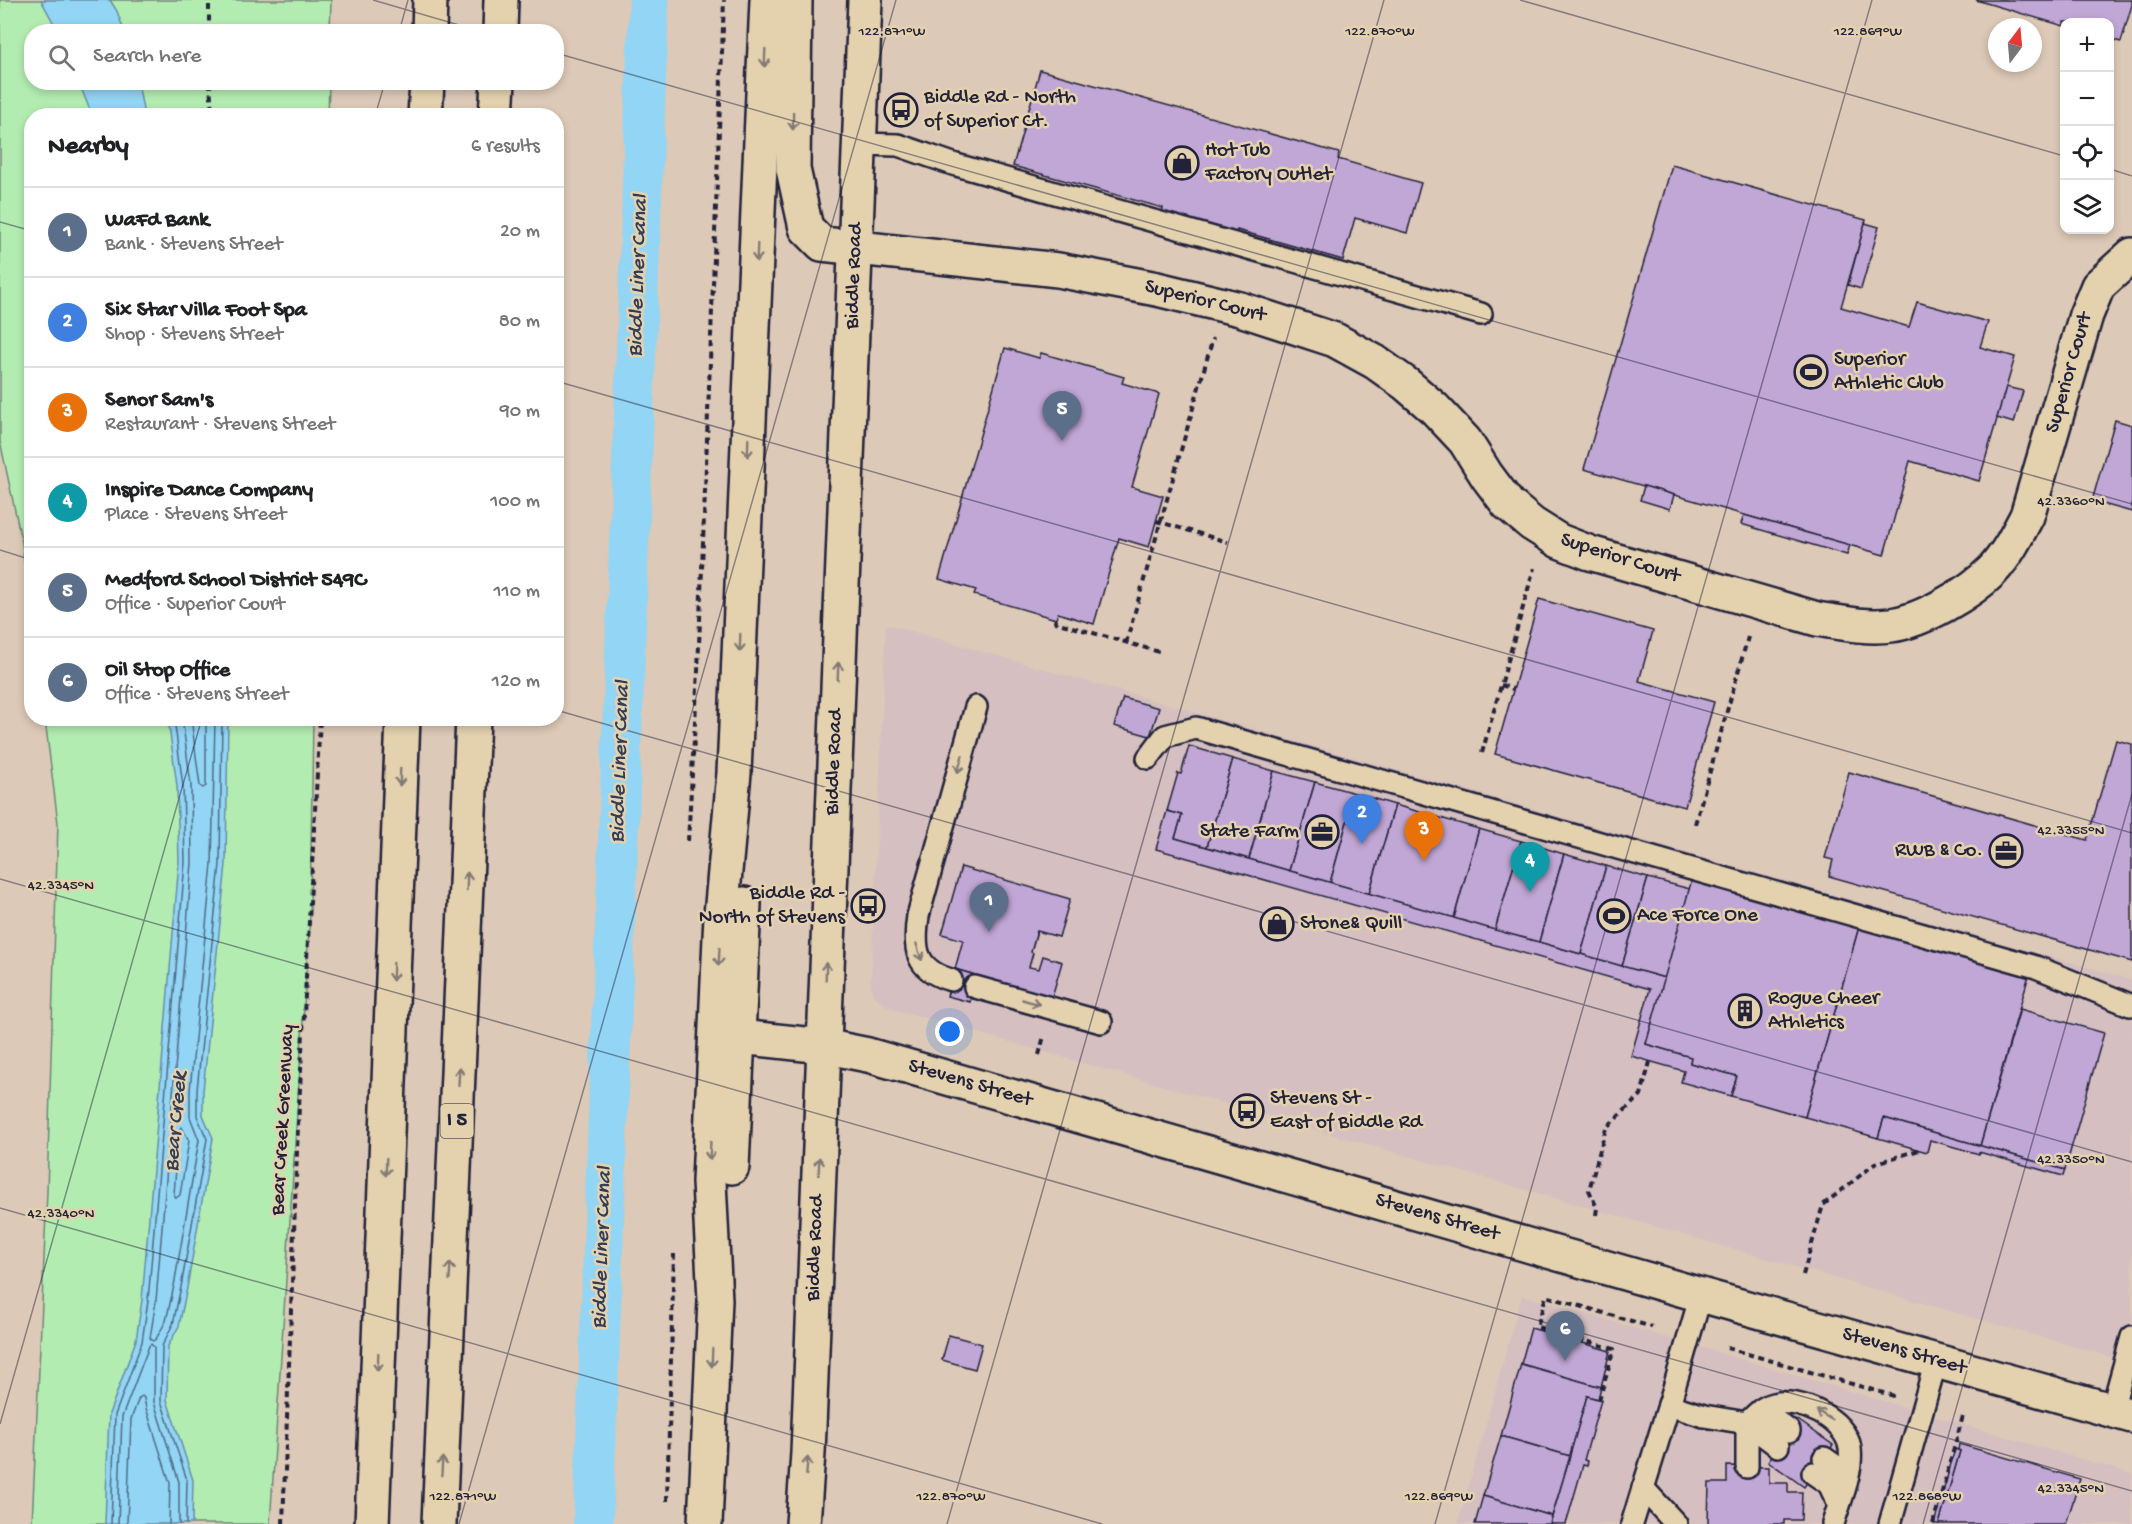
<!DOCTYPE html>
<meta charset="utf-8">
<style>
body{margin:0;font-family:"Gochi Hand",sans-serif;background:#f2f2f2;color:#202124}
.controls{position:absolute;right:18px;top:18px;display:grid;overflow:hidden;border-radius:12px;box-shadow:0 3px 9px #0003}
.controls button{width:54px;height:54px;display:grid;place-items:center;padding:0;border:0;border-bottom:2px solid #e0e0e0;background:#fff;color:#202124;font:30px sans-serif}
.compass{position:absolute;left:1988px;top:18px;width:54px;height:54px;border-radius:50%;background:#fff;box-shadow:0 3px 9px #0003;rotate:16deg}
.you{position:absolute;left:950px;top:1032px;width:21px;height:21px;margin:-15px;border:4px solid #fff;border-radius:50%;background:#1a73e8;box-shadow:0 0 0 9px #1a73e833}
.badge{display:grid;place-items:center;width:39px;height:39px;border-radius:50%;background:#0f766e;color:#fff;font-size:20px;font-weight:700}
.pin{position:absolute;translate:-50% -50px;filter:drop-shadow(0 2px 3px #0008)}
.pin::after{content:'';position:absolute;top:32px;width:21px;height:18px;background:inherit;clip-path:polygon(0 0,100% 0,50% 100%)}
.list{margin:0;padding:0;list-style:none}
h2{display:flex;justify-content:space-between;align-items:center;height:78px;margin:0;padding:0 24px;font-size:26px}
h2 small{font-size:20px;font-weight:400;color:#757577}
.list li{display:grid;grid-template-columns:39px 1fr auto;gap:18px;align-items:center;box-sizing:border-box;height:90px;padding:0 24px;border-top:2px solid #e0e0e0}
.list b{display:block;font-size:22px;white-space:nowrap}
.list p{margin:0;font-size:20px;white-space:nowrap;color:#757577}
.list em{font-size:20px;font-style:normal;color:#757577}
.icon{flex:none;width:33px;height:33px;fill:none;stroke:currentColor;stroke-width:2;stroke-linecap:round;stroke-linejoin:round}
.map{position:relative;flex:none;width:2132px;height:1524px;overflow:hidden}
.search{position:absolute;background:#fff;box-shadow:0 3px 9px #0003;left:24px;top:24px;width:540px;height:66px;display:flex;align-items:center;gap:15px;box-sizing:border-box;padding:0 21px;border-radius:24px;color:#757577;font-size:22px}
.panel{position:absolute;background:#fff;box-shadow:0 3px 9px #0003;left:24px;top:108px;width:540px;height:618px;border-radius:24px}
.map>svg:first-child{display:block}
.built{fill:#d5bfc0}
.green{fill:#b3ecb0;stroke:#6a8776;stroke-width:1.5}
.water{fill:#92d5f4;stroke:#658daa;stroke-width:1.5}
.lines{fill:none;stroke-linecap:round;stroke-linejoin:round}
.shore{stroke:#4f6a85;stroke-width:1.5}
.canal{stroke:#92d5f4;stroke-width:40}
.building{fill:#c1a7d5;stroke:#22223b;stroke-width:1.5}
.service-casing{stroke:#22223b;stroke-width:26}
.minor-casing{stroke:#22223b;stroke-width:38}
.tertiary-casing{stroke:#22223b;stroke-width:38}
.secondary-casing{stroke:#22223b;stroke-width:38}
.motorway-casing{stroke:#22223b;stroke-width:38}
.path{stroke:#22223b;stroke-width:4;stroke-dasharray:6 4.5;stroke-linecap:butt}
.service{stroke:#e4d2af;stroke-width:21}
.minor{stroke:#e4d2af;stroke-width:33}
.tertiary{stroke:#e4d2af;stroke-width:33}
.secondary{stroke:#e4d2af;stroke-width:33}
.motorway{stroke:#e4d2af;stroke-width:33}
.oneway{stroke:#837a75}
.ticks{fill:none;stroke:#22223b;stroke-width:1.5;stroke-opacity:0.45}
.labels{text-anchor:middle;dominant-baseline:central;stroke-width:5;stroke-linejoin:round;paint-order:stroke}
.shield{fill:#e4d2af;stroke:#5c575e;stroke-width:1.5}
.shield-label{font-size:20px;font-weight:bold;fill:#22223b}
.poi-label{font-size:21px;fill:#22223b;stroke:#e4d2af;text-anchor:start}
.street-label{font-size:21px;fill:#22223b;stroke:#e4d2af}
.water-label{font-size:22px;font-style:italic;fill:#333d57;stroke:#e4d2af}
.ticks-label{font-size:15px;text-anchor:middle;fill:#22223b;stroke:#e4d2af;stroke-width:5;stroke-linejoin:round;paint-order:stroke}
</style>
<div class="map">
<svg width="2132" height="1524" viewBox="0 0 2132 1524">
<rect width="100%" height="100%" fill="#ddc9b7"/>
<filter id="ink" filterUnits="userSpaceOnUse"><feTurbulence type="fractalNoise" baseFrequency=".0167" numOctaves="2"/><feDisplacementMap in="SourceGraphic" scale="12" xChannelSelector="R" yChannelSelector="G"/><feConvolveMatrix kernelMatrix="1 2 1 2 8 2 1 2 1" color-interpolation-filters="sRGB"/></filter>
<g filter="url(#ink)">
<g class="built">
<path d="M886 624 2132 980V1363L891 1008 881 1002 873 994 871 984Z"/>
<path d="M1522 1295 2132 1474V1524H1458Z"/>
</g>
<g class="green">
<path d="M0 0H331L330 31 32 32V82L329 83 328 115 32 116 31 616 22 543 0 441Z"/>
<path d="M45 719H313L310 915 270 1524H32L47 1192 58 823Z"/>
</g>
<g class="water">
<path d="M41 0H110L117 11 124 31H58Z"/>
<path d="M79 83H138L144 115H92Z"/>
<path d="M168 719H228L226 864 203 1091V1115L213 1138 187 1288 179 1326 168 1346 167 1400 193 1480 192 1524H105L109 1414 136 1340 142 1300 179 862 177 786Z"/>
</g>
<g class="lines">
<g class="shore">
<path d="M182 718 191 785 192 863 156 1301 150 1338 153 1341 156 1339 166 1321 174 1286 199 1140 190 1117V1090L212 864 215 718"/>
<path d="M191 718 200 786 203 788 206 786V718"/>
<path d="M182 1127 189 1141 180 1195 176 1198 174 1194 179 1130Z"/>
<path d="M111 1524 115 1415 142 1342 148 1301 185 862 183 786 174 718"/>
<path d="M118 1524 122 1417 149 1346 151 1344 154 1347V1402L179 1482V1524"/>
<path d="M127 1524 131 1419 139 1398 142 1396 144 1398 146 1408 170 1483 169 1524"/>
<path d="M186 1524 187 1480 161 1401 162 1346 173 1324 181 1287 207 1139 197 1116V1090L220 864 222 718"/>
</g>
<path class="canal" d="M593 1524 649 0"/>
</g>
<g class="building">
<path d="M1976 0H2132V5L2121 42 2110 39V22H2064V26Z"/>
<path d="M1040 70 1339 153 1338 159 1421 183 1407 233 1355 218 1343 260 1237 230 1235 239 1161 217 1163 208 1013 166Z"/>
<path d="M1672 165 1866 220 1841 307 1909 327 1917 302 1988 322 1980 347 2015 357 1979 481 1910 461 1884 555 1584 469Z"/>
<path d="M1865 223 1879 227 1861 289 1848 285Z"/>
<path d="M1005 348 1039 358 1041 353 1124 377 1122 383 1159 394 1132 487 1163 496 1149 547 1119 538 1094 624 1058 613 1056 619 974 595 976 590 939 579Z"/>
<path d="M2006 387 2023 391 2014 423 1997 418Z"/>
<path d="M2115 420 2132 425V512L2092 501Z"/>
<path d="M1644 486 1674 495 1670 509 1640 500Z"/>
<path d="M1744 515 1850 545 1847 555 1741 524Z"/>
<path d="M1539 599 1653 631 1639 681 1714 702 1685 807 1495 754Z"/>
<path d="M1123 698 1159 708 1150 736 1114 726Z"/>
<path d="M2116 740 2132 744V962L1829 876 1833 860 1825 858 1849 772 2087 840Z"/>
<path d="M1189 746 1233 759 1207 847 1175 838 1182 815 1167 811 1178 773 1181 774Z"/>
<path d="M1233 759 1274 771 1249 859 1207 847Z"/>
<path d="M1274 771 1315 782 1289 871 1249 859Z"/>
<path d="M1315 782 1355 793 1330 883 1289 871Z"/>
<path d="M1355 793 1395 805 1369 894 1330 883Z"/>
<path d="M1395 805 1479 829 1454 918 1369 894Z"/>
<path d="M1167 811 1182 815 1175 838 1665 978 1646 1044 1691 1057 1690 1063 1737 1076 1731 1096 1681 1082 1684 1071 1631 1056 1650 989 1156 849Z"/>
<path d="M1479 829 1521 841 1495 930 1454 918Z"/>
<path d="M1521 841 1564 854 1539 942 1495 930Z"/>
<path d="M1564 854 1606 866 1581 954 1539 942Z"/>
<path d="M1606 866 1648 878 1622 966 1581 954Z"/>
<path d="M961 867 1070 899 1059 937 1037 931 1031 952 1033 953 1029 967 1039 969 1043 956 1062 962 1052 997 955 969 963 940 942 934Z"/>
<path d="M1648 878 1690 889 1665 978 1622 966Z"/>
<path d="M1692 879 1859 927 1805 1117 1731 1096 1737 1076 1690 1063 1691 1057 1646 1044Z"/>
<path d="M1859 927 2029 975 1980 1146 1884 1118 1878 1138 1805 1117Z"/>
<path d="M955 969 978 976 970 1002 947 996Z"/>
<path d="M2020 1009 2104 1033 2065 1170 1980 1146Z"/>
<path d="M1884 1118 2065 1170 2063 1176 1979 1152V1154L1930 1140 1927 1152 1878 1138Z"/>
<path d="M1531 1328 1610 1351 1601 1387 1521 1364Z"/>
<path d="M949 1335 982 1344 975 1369 942 1360Z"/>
<path d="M1521 1364 1601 1387 1598 1399 1587 1396 1570 1456 1501 1436Z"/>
<path d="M1587 1396 1601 1400 1584 1460 1588 1461 1587 1466 1583 1465 1566 1524H1550Z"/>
<path d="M1798 1420 1833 1445 1804 1487 1768 1461Z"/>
<path d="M1501 1436 1570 1456 1552 1516 1483 1496Z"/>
<path d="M1959 1444 2080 1479 2066 1524H1939L1960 1451 1958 1450Z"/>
<path d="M1955 1449 1960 1451 1939 1524H1934Z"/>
<path d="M1727 1466 1769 1467V1483H1788V1492H1802L1801 1520H1784V1524H1708L1709 1483H1727Z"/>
<path d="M1483 1496 1552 1516 1550 1524H1475Z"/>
</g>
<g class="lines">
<g class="service-casing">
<g id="service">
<path d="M859 144 898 145 953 164 1481 314"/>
<path d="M1148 758 1165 736 1196 728 2036 967 2130 1005"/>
<path d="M951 980C916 970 913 950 918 916L976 707"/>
<path d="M975 987 1101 1022"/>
<path d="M1669 1405 1704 1416 1747 1423C1754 1416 1762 1407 1773 1404 1799 1397 1846 1419 1850 1448 1853 1473 1840 1500 1833 1524"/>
<path d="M1761 1410 1789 1431"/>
<path d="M2112 1410 2132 1337"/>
<path d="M1747 1423V1467"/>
<path d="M1747 1423 1778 1446"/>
<path d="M1824 1458 1837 1467 1845 1482"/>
<path d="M1813 1473 1829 1484 1839 1505"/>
<path d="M1643 1488 1676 1524"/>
<path d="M1632 1524 1669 1405 1701 1295"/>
<path d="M1890 1524 1936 1361"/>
</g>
</g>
<g class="minor-casing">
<path id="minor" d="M795 0 793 169 806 228 822 244 1058 270 1157 289 1240 309 1335 340 1375 362 1406 384 1435 409 1465 441 1487 476 1508 504 1532 524 1559 541 1590 553 1817 619C1842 623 1866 628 1891 625 1922 621 1970 593 1992 571 2007 555 2017 535 2027 516L2086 315 2098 286 2132 255"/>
</g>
<g class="tertiary-casing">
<path id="tertiary" d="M739 1037 823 1046 868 1055 1701 1295 2132 1416"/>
</g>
<g class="secondary-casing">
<g id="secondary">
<path d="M732 1167 744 904"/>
<path d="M705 1524 715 1300 709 1182 721 915 734 773 767 0"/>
<path d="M803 1524 808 1453 865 0"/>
</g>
</g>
<g class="motorway-casing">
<g id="motorway">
<path d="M429 32 430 0"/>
<path d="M500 32 501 0"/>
<path d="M425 116 427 82"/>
<path d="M496 116 498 82"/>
<path d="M372 1524 403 718"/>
<path d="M439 1524 473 718"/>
</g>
</g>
<g class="path">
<path d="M209 32V0"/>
<path d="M210 82 212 116"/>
<path d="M1156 521 1228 542"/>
<path d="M1056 619 1055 622 1163 653"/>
<path d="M1126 643 1213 338"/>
<path d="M1501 685 1513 689"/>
<path d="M1482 753 1534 568"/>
<path d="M1695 824 1748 637"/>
<path d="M688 841 698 671 724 0"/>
<path d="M1039 1055 1044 1036"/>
<path d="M1596 1215 1597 1208 1589 1190 1606 1128 1641 1095 1650 1062"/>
<path d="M1803 1275 1823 1205 1876 1163 1919 1150"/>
<path d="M1727 1348 1894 1396"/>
<path d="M1599 1400 1614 1349 1537 1327 1546 1296 1652 1327"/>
<path d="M667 1501 674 1254"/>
<path d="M283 1524 298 1125 320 718"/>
<path d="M1933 1524 1963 1416"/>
</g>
<use href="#service" class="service"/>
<use href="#minor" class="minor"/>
<use href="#tertiary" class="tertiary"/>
<use href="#secondary" class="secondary"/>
<use href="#motorway" class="motorway"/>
</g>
<defs><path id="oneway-shaft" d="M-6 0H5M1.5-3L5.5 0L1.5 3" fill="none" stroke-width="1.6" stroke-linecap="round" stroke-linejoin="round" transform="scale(1.5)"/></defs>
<g class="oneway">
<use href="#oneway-shaft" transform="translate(765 58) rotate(92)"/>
<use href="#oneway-shaft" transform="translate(793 121) rotate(91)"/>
<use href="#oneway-shaft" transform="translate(757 253) rotate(92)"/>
<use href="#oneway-shaft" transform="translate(748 448) rotate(92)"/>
<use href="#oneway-shaft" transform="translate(740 643) rotate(92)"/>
<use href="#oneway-shaft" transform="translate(838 671) rotate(-88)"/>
<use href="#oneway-shaft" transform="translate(960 764) rotate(106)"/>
<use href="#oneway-shaft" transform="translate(400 777) rotate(92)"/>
<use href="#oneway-shaft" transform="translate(467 881) rotate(-88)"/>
<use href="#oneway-shaft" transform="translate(919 952) rotate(72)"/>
<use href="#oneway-shaft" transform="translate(719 957) rotate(93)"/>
<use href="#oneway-shaft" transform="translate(826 971) rotate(-88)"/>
<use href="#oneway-shaft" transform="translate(393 972) rotate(92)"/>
<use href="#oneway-shaft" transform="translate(1031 1002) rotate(16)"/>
<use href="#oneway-shaft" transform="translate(459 1076) rotate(-87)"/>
<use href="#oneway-shaft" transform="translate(710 1151) rotate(93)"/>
<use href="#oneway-shaft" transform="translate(819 1166) rotate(-88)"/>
<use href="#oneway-shaft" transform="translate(386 1167) rotate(92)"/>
<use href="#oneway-shaft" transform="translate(450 1271) rotate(-87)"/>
<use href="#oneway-shaft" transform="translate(712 1358) rotate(92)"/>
<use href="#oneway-shaft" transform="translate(378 1362) rotate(92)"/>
<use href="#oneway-shaft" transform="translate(1824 1415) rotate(-148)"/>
<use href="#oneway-shaft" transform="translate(442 1466) rotate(-87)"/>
<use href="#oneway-shaft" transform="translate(807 1466) rotate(-86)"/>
</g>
</g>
<path class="ticks" d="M373 0 483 32M1520 0 2064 156M399 32 408 0M556 53 2132 504M375 116 385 82M2110 169 2132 176M0 222 32 231M556 381 2132 833M0 550 32 560M556 710 2132 1162M0 879 2132 1491M0 1208 1102 1524M0 1424 202 718M459 1524 896 0M947 1524 1384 0M1435 1524 1872 0M1923 1524 2132 794"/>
<defs>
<g id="bus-ring" transform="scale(1.725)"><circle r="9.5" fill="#e4d2af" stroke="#22223b" stroke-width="1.5"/><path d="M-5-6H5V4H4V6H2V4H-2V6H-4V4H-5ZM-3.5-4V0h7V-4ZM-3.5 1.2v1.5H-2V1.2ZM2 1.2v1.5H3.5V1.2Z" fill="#22223b"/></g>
<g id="shop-ring" transform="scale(1.725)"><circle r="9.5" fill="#e4d2af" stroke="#22223b" stroke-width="1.5"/><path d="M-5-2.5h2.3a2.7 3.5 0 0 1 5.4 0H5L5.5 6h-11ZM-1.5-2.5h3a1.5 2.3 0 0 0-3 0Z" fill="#22223b"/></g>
<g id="stadium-ring" transform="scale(1.725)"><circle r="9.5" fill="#e4d2af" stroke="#22223b" stroke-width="1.5"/><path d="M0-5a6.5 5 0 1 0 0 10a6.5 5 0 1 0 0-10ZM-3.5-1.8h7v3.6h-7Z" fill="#22223b"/></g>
<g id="office-ring" transform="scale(1.725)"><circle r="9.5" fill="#e4d2af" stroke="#22223b" stroke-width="1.5"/><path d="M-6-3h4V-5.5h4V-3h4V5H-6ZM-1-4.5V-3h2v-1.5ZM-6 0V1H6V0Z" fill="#22223b"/></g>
<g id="building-ring" transform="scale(1.725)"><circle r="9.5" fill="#e4d2af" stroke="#22223b" stroke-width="1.5"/><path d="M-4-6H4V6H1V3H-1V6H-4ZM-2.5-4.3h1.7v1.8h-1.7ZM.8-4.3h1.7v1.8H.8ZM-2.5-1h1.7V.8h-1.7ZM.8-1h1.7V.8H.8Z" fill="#22223b"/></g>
</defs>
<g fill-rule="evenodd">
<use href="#bus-ring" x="901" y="110"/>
<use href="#shop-ring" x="1182" y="163"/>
<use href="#stadium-ring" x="1811" y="372"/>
<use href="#office-ring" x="1322" y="832"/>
<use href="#office-ring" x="2006" y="851"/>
<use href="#bus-ring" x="868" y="906"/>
<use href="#stadium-ring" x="1614" y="916"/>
<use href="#shop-ring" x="1277" y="924"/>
<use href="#building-ring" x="1745" y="1011"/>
<use href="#bus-ring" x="1247" y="1111"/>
</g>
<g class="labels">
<rect class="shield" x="440.5" y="1104" width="33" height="34" rx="4.5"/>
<g class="shield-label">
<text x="457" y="1121">I 5</text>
</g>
<g class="poi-label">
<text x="924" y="98">Biddle Rd - North<tspan x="924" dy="24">of Superior Ct.</tspan></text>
<text x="1205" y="151">Hot Tub<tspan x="1205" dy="24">Factory Outlet</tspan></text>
<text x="1834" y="360">Superior<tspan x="1834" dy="24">Athletic Club</tspan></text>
<text x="1299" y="832" text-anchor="end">State Farm</text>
<text x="1983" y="851" text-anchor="end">RWB &amp; Co.</text>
<text x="845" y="894" text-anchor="end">Biddle Rd -<tspan x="845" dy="24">North of Stevens</tspan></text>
<text x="1637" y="916">Ace Force One</text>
<text x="1300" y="924">Stone&amp; Quill</text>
<text x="1768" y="999">Rogue Cheer<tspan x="1768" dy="24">Athletics</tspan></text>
<text x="1270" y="1099">Stevens St -<tspan x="1270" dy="24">East of Biddle Rd</tspan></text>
</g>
<g class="street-label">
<text transform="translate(855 276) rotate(-88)">Biddle Road</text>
<text transform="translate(1205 302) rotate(14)">Superior Court</text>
<text transform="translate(2070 373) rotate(-74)">Superior Court</text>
<text transform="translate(1620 559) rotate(18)">Superior Court</text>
<text transform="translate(835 762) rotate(-88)">Biddle Road</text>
<text transform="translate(970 1084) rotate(16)">Stevens Street</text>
<text transform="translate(284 1120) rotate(-87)">Bear Creek Greenway</text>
<text transform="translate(1437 1218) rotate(16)">Stevens Street</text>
<text transform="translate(816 1248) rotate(-88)">Biddle Road</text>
<text transform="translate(1904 1352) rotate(16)">Stevens Street</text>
</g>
<g class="water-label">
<text transform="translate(639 276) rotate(-88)">Biddle Liner Canal</text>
<text transform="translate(621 762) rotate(-88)">Biddle Liner Canal</text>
<text transform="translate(177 1122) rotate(-85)">Bear Creek</text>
<text transform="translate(603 1248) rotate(-88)">Biddle Liner Canal</text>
</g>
</g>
<g class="ticks-label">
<text x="892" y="35">122.871°W</text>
<text x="1380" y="35">122.870°W</text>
<text x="1868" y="35">122.869°W</text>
<text x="2071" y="505">42.3360°N</text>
<text x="2071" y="834">42.3355°N</text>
<text x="61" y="889">42.3345°N</text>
<text x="2071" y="1163">42.3350°N</text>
<text x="61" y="1217">42.3340°N</text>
<text x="2071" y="1492">42.3345°N</text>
<text x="463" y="1500">122.871°W</text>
<text x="951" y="1500">122.870°W</text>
<text x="1439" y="1500">122.869°W</text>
<text x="1927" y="1500">122.868°W</text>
</g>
</svg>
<div class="controls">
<button>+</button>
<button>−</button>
<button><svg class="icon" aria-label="locate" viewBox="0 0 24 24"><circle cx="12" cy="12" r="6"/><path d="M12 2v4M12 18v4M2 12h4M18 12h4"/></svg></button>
<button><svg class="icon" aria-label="layers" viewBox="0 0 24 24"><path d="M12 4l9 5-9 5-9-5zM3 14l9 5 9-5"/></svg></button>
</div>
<svg class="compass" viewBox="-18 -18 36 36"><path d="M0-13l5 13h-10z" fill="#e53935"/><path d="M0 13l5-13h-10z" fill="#757577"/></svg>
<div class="you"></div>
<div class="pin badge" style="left:989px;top:932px;background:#5c6f8a">1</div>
<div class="pin badge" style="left:1362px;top:844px;background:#3f7fe0">2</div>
<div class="pin badge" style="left:1424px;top:861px;background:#e8710a">3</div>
<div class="pin badge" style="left:1530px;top:892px;background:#0f9aa8">4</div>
<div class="pin badge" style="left:1062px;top:441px;background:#5c6f8a">5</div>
<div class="pin badge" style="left:1565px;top:1361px;background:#5c6f8a">6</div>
<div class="search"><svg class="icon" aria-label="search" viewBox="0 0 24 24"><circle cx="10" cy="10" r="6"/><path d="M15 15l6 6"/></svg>Search here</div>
<section class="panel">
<h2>Nearby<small>6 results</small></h2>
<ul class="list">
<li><span class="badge" style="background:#5c6f8a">1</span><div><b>WaFd Bank</b><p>Bank · Stevens Street</p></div><em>20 m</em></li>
<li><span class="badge" style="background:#3f7fe0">2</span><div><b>Six Star Villa Foot Spa</b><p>Shop · Stevens Street</p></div><em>80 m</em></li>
<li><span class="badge" style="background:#e8710a">3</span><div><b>Senor Sam's</b><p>Restaurant · Stevens Street</p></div><em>90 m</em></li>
<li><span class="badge" style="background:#0f9aa8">4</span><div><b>Inspire Dance Company</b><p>Place · Stevens Street</p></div><em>100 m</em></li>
<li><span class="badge" style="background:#5c6f8a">5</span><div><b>Medford School District 549C</b><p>Office · Superior Court</p></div><em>110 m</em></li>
<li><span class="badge" style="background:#5c6f8a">6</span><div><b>Oil Stop Office</b><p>Office · Stevens Street</p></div><em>120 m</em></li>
</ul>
</section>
</div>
